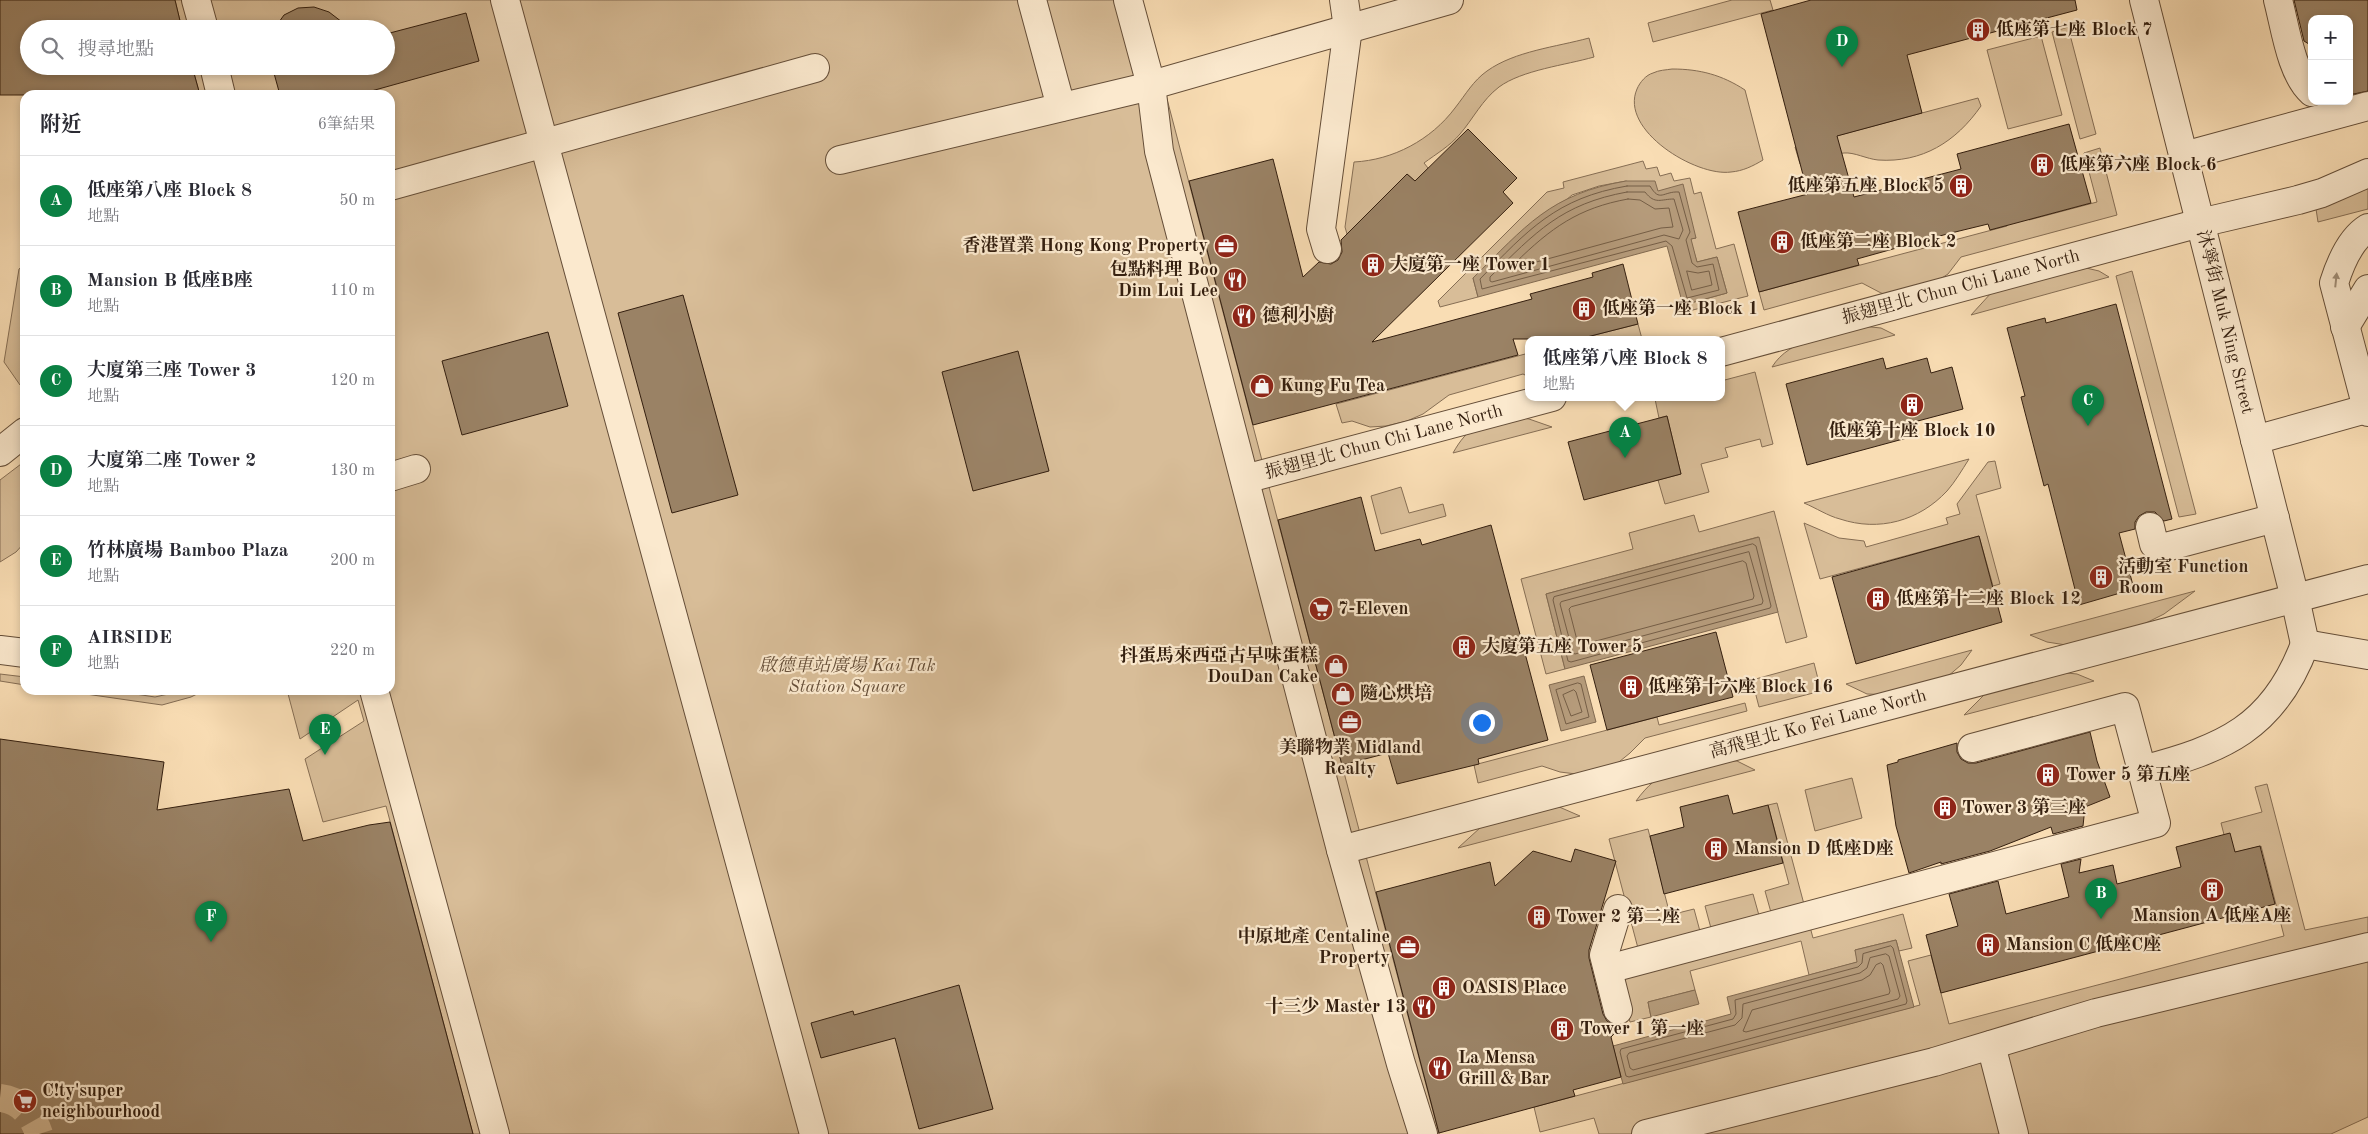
<!DOCTYPE html>
<html lang="zh-TW">
<meta charset="utf-8">
<style>
body{margin:0;font-family:"Old Standard TT","Noto Serif TC",serif;background:#f7f7f7;color:#2b2b33}
.controls{position:absolute;right:15px;top:15px;display:grid;overflow:hidden;border-radius:10px;box-shadow:0 2px 8px #0003}
.controls button{width:45px;height:45px;display:grid;place-items:center;padding:0;border:0;border-bottom:1px solid #e1e1e2;background:#fff;color:#2b2b33;font:25px sans-serif}
.you{position:absolute;left:1481px;top:722px;width:18px;height:18px;margin:-12px;border:4px solid #fff;border-radius:50%;background:#1a73e8;box-shadow:0 0 0 8px #1a73e833}
.badge{display:grid;place-items:center;width:32px;height:32px;border-radius:50%;background:#0b8043;color:#fff;font-size:16px;font-weight:700}
.pin{position:absolute;translate:-50% -41px;filter:drop-shadow(0 1px 2px #0008)}
.pin::after{content:'';position:absolute;top:26px;width:18px;height:15px;background:inherit;clip-path:polygon(0 0,100% 0,50% 100%)}
.popup{position:absolute;left:1525px;top:336px;width:200px;height:65px;box-sizing:border-box;display:grid;place-content:center;border-radius:10px;background:#fff;filter:drop-shadow(0 1px 4px #0005);font-size:16px;white-space:nowrap;color:#7c7c81}
.popup b{font-size:19px;color:#2b2b33}
.popup::after{content:'';position:absolute;left:50%;top:100%;margin-left:-10px;border:10px solid transparent;border-top-color:#fff}
.list{margin:0;padding:0;list-style:none}
h2{display:flex;justify-content:space-between;align-items:center;height:65px;margin:0;padding:0 20px;font-size:21px}
h2 small{font-size:16px;font-weight:400;color:#7c7c81}
.list li{display:grid;grid-template-columns:32px 1fr auto;gap:15px;align-items:center;box-sizing:border-box;height:90px;padding:0 20px;border-top:1px solid #e1e1e2}
.list b{display:block;font-size:19px;white-space:nowrap}
.list p{margin:0;font-size:16px;white-space:nowrap;color:#7c7c81}
.list em{font-size:16px;font-style:normal;color:#7c7c81}
.icon{flex:none;width:28px;height:28px;fill:none;stroke:currentColor;stroke-width:2;stroke-linecap:round;stroke-linejoin:round}
.map{position:relative;flex:none;width:2368px;height:1134px;overflow:hidden}
.search{position:absolute;background:#fff;box-shadow:0 2px 8px #0003;left:20px;top:20px;width:375px;height:55px;display:flex;align-items:center;gap:12px;box-sizing:border-box;padding:0 18px;border-radius:28px;color:#7c7c81;font-size:19px}
.panel{position:absolute;background:#fff;box-shadow:0 2px 8px #0003;left:20px;top:90px;width:375px;height:605px;border-radius:15px}
.map>svg:first-child{display:block}
.green{fill:#d8bd98;stroke:#866e54}
.water{fill:#b69c7c;stroke:#826a50}
.lines{fill:none;stroke-linecap:round;stroke-linejoin:round}
.shore{stroke:#755e46;stroke-width:1}
.building{fill:#9a8265;stroke:#341f0f}
.minor-tunnel{stroke:#d2b793;stroke-width:28;stroke-dasharray:28 14;stroke-linecap:butt}
.minor-casing{stroke:#654e38;stroke-width:30}
.minor{stroke:#fbe9ce;stroke-width:28}
.oneway{fill:#a18e78}
.labels{text-anchor:middle;dominant-baseline:central;stroke-width:4.5;stroke-linejoin:round;paint-order:stroke}
.poi-label{font-size:18px;font-weight:bold;fill:#341f0f;stroke:#fbe9ce;text-anchor:start}
.street-label{font-size:18px;fill:#341f0f;stroke:#fbe9ce}
.park-label{font-size:18px;font-style:italic;fill:#654e38;stroke:#fbe9ce}
</style>
<div class="map">
<svg width="2368" height="1134" viewBox="0 0 2368 1134">
<rect width="100%" height="100%" fill="#f9ddb4"/>
<filter id="stains"><feTurbulence type="fractalNoise" baseFrequency=".004" numOctaves="4"/><feColorMatrix values="0 0 0 0 .2 0 0 0 0 .09 0 0 0 0 .02 0 0 0 .5 -.17"/></filter>
<radialGradient id="worn" r=".72"><stop offset=".6" stop-color="#630" stop-opacity="0"/><stop offset="1" stop-color="#630" stop-opacity=".3"/></radialGradient>
<g class="green">
<path d="M175 0H1141L1439 1134H473L386 806 323 822 305 759 364 721 358 700 300 739 287 690H390V95H200L192 66H386V29H182Z"/>
<path d="M1732 0H1770L1773 10 1653 42 1648 23Z"/>
<path d="M2068 27 2096 134 2080 139 2052 32Z"/>
<path d="M2041 36 2062 115 2008 129 1987 50Z"/>
<path d="M1589 38 1594 57C1566 65 1522 70 1499 87 1482 100 1473 119 1460 134 1450 146 1436 154 1424 163L1428 168 1415 181 1407 174 1347 234 1345 227 1354 162C1393 160 1431 140 1455 108 1466 94 1473 81 1487 71 1515 51 1556 47 1589 38Z"/>
<path d="M1672 69C1700 69 1722 75 1745 90L1763 160C1753 166 1743 171 1731 172 1696 177 1619 130 1637 89 1640 82 1646 75 1653 73 1659 70 1666 70 1672 69Z"/>
<path d="M1978 98 1981 106C1956 142 1922 163 1878 160 1867 159 1854 152 1844 153 1830 154 1814 160 1800 164L1795 147Z"/>
<path d="M2100 148 2117 215 1961 257 1948 274 1934 283 1896 297 1881 293 1862 283 1764 310 1759 292 2007 226 2020 188 2029 220 2097 202 2084 153Z"/>
<path d="M1643 161 1646 169 1657 167 1660 176 1671 173 1674 181 1690 178 1694 194 1701 192 1716 249 1734 244 1748 296 1685 312 1683 305 1727 293 1717 257 1697 262 1690 239 1696 238 1658 191 1626 181 1599 186 1572 195 1473 278 1478 297 1440 307 1438 301 1547 192 1564 188 1563 182Z"/>
<path d="M2368 184V209L2318 222 2316 209Z"/>
<path d="M25 264V384L20 385 4 362 19 269Z"/>
<path d="M2082 267 2099 271 2109 277 1971 315 1992 292Z"/>
<path d="M2132 271 2196 514 2179 517 2116 276Z"/>
<path d="M1638 324 1642 339H1579Z"/>
<path d="M1861 326 1881 328 1895 335 1772 367C1790 338 1830 335 1861 326Z"/>
<path d="M1529 353V377L1523 374 1449 395 1423 414 1407 421 1386 426 1370 427 1352 421 1342 423 1336 404Z"/>
<path d="M1755 372 1773 444 1762 447 1760 439 1725 448 1728 457 1701 464 1709 492 1665 504 1658 480 1681 474 1667 416 1659 418 1655 399 1665 397H1721V381Z"/>
<path d="M1508 416 1529 419 1552 427 1453 453C1468 426 1480 424 1508 416Z"/>
<path d="M1969 459C1962 470 1955 482 1947 491 1919 521 1879 532 1840 519 1828 516 1816 508 1804 503Z"/>
<path d="M25 461V542L16 552 0 562V480Z"/>
<path d="M1995 461 2001 488 1976 495 2000 584 1993 586 1979 536 1820 579 1804 523 1839 538 1864 541 1866 547 1948 524 1946 518 1960 514 1957 504 1988 462Z"/>
<path d="M1401 487 1409 513 1443 504 1446 516 1381 534 1371 496Z"/>
<path d="M1774 511 1807 637 1786 643 1758 537 1546 594 1565 669 1546 674 1521 579 1633 549 1629 533 1694 515 1699 532Z"/>
<path d="M2195 591 2164 614 2134 629 2066 645 2047 642 2030 635Z"/>
<path d="M1972 650 1961 665 1947 677 1893 695 1867 694 1846 684Z"/>
<path d="M1814 663 1821 691 1759 707 1752 680Z"/>
<path d="M2057 672 2077 674 2094 681 1964 715 1987 692Z"/>
<path d="M0 674 25 677V685L0 681Z"/>
<path d="M58 690H109L155 697 186 690H205L191 697 162 705Z"/>
<path d="M1745 703 1747 711 1645 738 1630 753 1614 766 1584 775 1560 772 1542 766 1478 783 1474 765 1657 717 1659 725Z"/>
<path d="M1716 760 1737 761 1755 770 1636 801C1660 768 1678 769 1716 760Z"/>
<path d="M1852 778 1862 818 1815 831 1805 790Z"/>
<path d="M2267 784 2305 930 2368 917V1117L2331 1134H1599L1594 1118 1540 1132 1534 1107 1920 1005 1908 961 1931 955 1949 1024 2284 936 2261 846 2229 854 2221 823 2262 812 2255 787Z"/>
<path d="M1777 803 1805 908 1772 916 1765 891 1789 884 1768 805Z"/>
<path d="M1557 806 1580 816 1458 848 1481 827Z"/>
<path d="M1648 829 1670 915 1694 909 1701 935 1639 952 1609 839Z"/>
<path d="M1753 894 1760 919 1712 932 1705 906Z"/>
<path d="M1903 914 1912 948 1899 951 1896 940 1855 950 1858 962 1809 975 1801 941 1690 971 1695 990 1648 1002 1651 1017 1630 1022 1618 974 1809 923 1813 938Z"/>
</g>
<g class="water">
<path d="M1626 181H1655L1658 191 1683 184 1696 238 1691 239 1697 262 1717 257 1727 293 1683 305 1667 246 1478 297 1473 278C1526 226 1550 194 1626 181Z"/>
<path d="M1759 537 1778 612 1565 669 1546 594Z"/>
<path d="M1584 676 1596 722 1561 731 1549 685Z"/>
<path d="M1896 940 1914 1007 1623 1084 1613 1046 1731 1014 1727 997 1857 962 1855 950Z"/>
<path d="M1695 990 1699 1004 1651 1017 1648 1002Z"/>
</g>
<g class="lines">
<g class="shore">
<path d="M1627 186H1650C1660 203 1663 191 1679 192L1690 232 1686 240 1692 263 1697 267 1713 264 1719 290 1687 298 1672 246 1666 241 1482 289 1480 279C1528 230 1556 198 1627 186Z"/>
<path d="M1627 192H1645C1655 205 1661 199 1674 199L1683 230 1679 239 1664 235 1492 282 1490 281V277C1536 232 1561 204 1627 192Z"/>
<path d="M1628 199 1640 200 1655 209 1669 208 1673 227 1661 228 1518 267 1515 266V263C1551 228 1578 208 1628 199Z"/>
<path d="M1687 271 1698 273 1709 271 1712 285 1692 290Z"/>
<path d="M1753 544 1756 546 1771 606 1770 608 1571 662 1568 661 1553 600 1554 597Z"/>
<path d="M1749 552 1763 601 1762 604 1575 654 1573 653 1560 604 1561 602Z"/>
<path d="M1743 561 1746 563 1754 596 1753 599 1581 645 1578 644 1569 609 1571 607Z"/>
<path d="M1578 683 1581 684 1589 717 1566 724 1556 690Z"/>
<path d="M1574 690 1576 692 1582 712 1571 716 1563 695Z"/>
<path d="M1891 946 1893 948 1907 1001 1906 1004 1629 1077 1626 1076 1620 1052 1621 1049 1733 1019 1736 1014 1735 1000 1858 967 1862 963 1863 954Z"/>
<path d="M1886 954 1889 956 1900 996 1898 999 1633 1070 1630 1068 1627 1056 1629 1053 1735 1025 1742 1018 1743 1004 1860 973 1867 968 1870 958Z"/>
<path d="M1881 963 1883 965 1890 991 1889 994 1746 1032 1743 1031 1752 1010 1862 980 1870 975 1876 965Z"/>
</g>
</g>
<g class="building">
<path d="M0 0H175L182 29H29V66H192L200 95H0Z"/>
<path d="M1811 0H2075L2077 10 1907 55 1922 113 1837 136 1854 197 1961 169 1957 154 2069 124 2091 203 1990 230 1988 224 1947 234 1857 259 1859 265 1759 292 1738 212 1808 194 1761 14Z"/>
<path d="M2294 0H2368V91L2349 95V19H2312V46L2304 41Z"/>
<path d="M314 7 329 12 342 22 345 29H274L284 15 298 8Z"/>
<path d="M466 13 479 61 357 95H280L272 66H386V34Z"/>
<path d="M1468 129 1517 178 1503 192 1513 203 1372 342 1532 299 1530 294 1593 277 1592 273 1623 264 1638 324 1579 339H1513L1518 355 1253 425 1189 181 1273 159 1303 277 1319 262 1331 264 1338 260 1342 252 1341 240 1407 174 1415 181Z"/>
<path d="M683 295 738 495 672 513 618 313Z"/>
<path d="M2116 304 2172 519 2164 521 2155 512H2146L2139 516 2135 522V529L2119 533 2134 589 2079 605 2048 484 2044 486 2021 397 2025 396 2007 328 2045 318 2046 323Z"/>
<path d="M548 332 568 406 462 435 442 361Z"/>
<path d="M1018 351 1049 471 973 491 942 372Z"/>
<path d="M1883 358 1886 369 1927 358 1931 373 1952 367 1963 409 1914 422 1918 435 1807 465 1786 384Z"/>
<path d="M1667 416 1681 474 1584 500 1568 442Z"/>
<path d="M1361 497 1375 551 1420 539 1422 545 1491 525 1548 740 1478 759 1479 764 1397 784 1388 753 1342 765 1278 520Z"/>
<path d="M1979 536 2002 622 1856 664 1832 577Z"/>
<path d="M1716 632 1733 697 1607 730 1590 665Z"/>
<path d="M2090 732 2097 761 2110 797 2085 807 2083 826 2053 834 2051 827 1990 851 1941 864V862L1909 873 1896 826 1887 765 1898 762V760L1957 743V752L1961 759 1968 763H1976Z"/>
<path d="M0 739 164 762 157 810 289 789 303 841 369 825 390 822 473 1134H0Z"/>
<path d="M1728 795 1733 814 1768 805 1783 863 1664 894 1650 836 1684 827 1680 807Z"/>
<path d="M2230 833 2235 852 2260 846 2275 904 1941 993 1926 935 1958 926 1949 894 1998 881 2006 914 2069 897 2061 864 2081 859 2079 873 2113 865 2117 884 2181 867 2176 847Z"/>
<path d="M1575 849 1616 861 1589 950V958L1603 1014 1607 1021 1614 1025 1616 1032 1611 1037 1621 1077 1573 1090 1575 1096 1439 1133 1376 892 1490 862 1495 886 1533 851 1571 862Z"/>
<path d="M959 985 993 1109 919 1129 895 1038 821 1058 811 1023 853 1011 854 1015Z"/>
</g>
<g class="lines">
<path class="minor-tunnel" d="M0 1098C20 1100 33 1115 39 1134"/>
<g class="minor-casing">
<g id="minor">
<path d="M196 0 204 29"/>
<path d="M505 0 814 1134"/>
<path d="M1032 0 1061 107"/>
<path d="M1128 0 1151 85 1159 151 1341 850 1401 1064 1423 1134"/>
<path d="M2144 0 2295 598 2305 644"/>
<path d="M2278 0C2285 26 2291 74 2312 92"/>
<path d="M214 66 221 95"/>
<path d="M2184 156 2368 106"/>
<path d="M840 160 1138 89 1449 0"/>
<path d="M390 186 815 68"/>
<path d="M2368 228C2350 239 2340 264 2334 283L2368 412"/>
<path d="M1327 249 1321 229 1348 28 1344 0"/>
<path d="M2345 327 2368 289"/>
<path d="M1721 352 2200 223 2298 200 2322 193 2368 173"/>
<path d="M2255 440 2366 409"/>
<path d="M0 452 25 432"/>
<path d="M390 477 416 469"/>
<path d="M1245 479 1552 397"/>
<path d="M2150 527 2154 544 2162 548 2275 518"/>
<path d="M2305 644 2368 655"/>
<path d="M0 650 25 653"/>
<path d="M374 690 495 1134"/>
<path d="M2142 770C2223 749 2274 728 2305 644"/>
<path d="M1341 850 2368 579"/>
<path d="M1608 969 2156 823 2125 707 1972 748"/>
<path d="M1618 1010 1604 955 1618 909"/>
<path d="M1991 1045 2014 1134"/>
<path d="M1646 1134 1934 1062 2096 1013 2368 947"/>
</g>
</g>
<use href="#minor" class="minor"/>
</g>
<defs><path id="oneway-solid" d="M-6-.8H1V-3.2L6.5 0L1 3.2V.8H-6Z" transform="scale(1.25)"/></defs>
<use class="oneway" href="#oneway-solid" transform="translate(2336 280) rotate(-84)"/>
<defs>
<g id="building-disc" transform="scale(1.25)"><circle r="9.5" fill="#8f2418" stroke="#fbe9ce"/><path d="M-4-6H4V6H1V3H-1V6H-4ZM-2.5-4.3h1.7v1.8h-1.7ZM.8-4.3h1.7v1.8H.8ZM-2.5-1h1.7V.8h-1.7ZM.8-1h1.7V.8H.8Z" fill="#fff"/></g>
<g id="office-disc" transform="scale(1.25)"><circle r="9.5" fill="#8f2418" stroke="#fbe9ce"/><path d="M-6-3h4V-5.5h4V-3h4V5H-6ZM-1-4.5V-3h2v-1.5ZM-6 0V1H6V0Z" fill="#fff"/></g>
<g id="restaurant-disc" transform="scale(1.25)"><circle r="9.5" fill="#8f2418" stroke="#fbe9ce"/><path d="M-5-6h1v4h1v-4h1v4h1v-4h1v5L-1.5 .5V6h-2V.5L-5-1ZM5-6V6H3V1.5H1.5Q1.5-4 5-6Z" fill="#fff"/></g>
<g id="shop-disc" transform="scale(1.25)"><circle r="9.5" fill="#8f2418" stroke="#fbe9ce"/><path d="M-5-2.5h2.3a2.7 3.5 0 0 1 5.4 0H5L5.5 6h-11ZM-1.5-2.5h3a1.5 2.3 0 0 0-3 0Z" fill="#fff"/></g>
<g id="supermarket-disc" transform="scale(1.25)"><circle r="9.5" fill="#8f2418" stroke="#fbe9ce"/><path d="M-6-5.5h2.5l.6 2H6L4.5 2H-2.5L-4.4-4H-6ZM-1.5 3.2a1.3 1.3 0 1 0 .1 0ZM3 3.2a1.3 1.3 0 1 0 .1 0Z" fill="#fff"/></g>
</defs>
<g fill-rule="evenodd">
<use href="#building-disc" x="1978" y="30"/>
<use href="#building-disc" x="2042" y="165"/>
<use href="#building-disc" x="1961" y="186"/>
<use href="#building-disc" x="1782" y="242"/>
<use href="#office-disc" x="1226" y="246"/>
<use href="#building-disc" x="1373" y="265"/>
<use href="#restaurant-disc" x="1235" y="280"/>
<use href="#building-disc" x="1584" y="309"/>
<use href="#restaurant-disc" x="1244" y="316"/>
<use href="#shop-disc" x="1262" y="386"/>
<use href="#building-disc" x="1912" y="405"/>
<use href="#building-disc" x="2101" y="577"/>
<use href="#building-disc" x="1878" y="599"/>
<use href="#supermarket-disc" x="1321" y="609"/>
<use href="#building-disc" x="1464" y="647"/>
<use href="#shop-disc" x="1336" y="666"/>
<use href="#building-disc" x="1631" y="687"/>
<use href="#shop-disc" x="1343" y="694"/>
<use href="#office-disc" x="1350" y="722"/>
<use href="#building-disc" x="2048" y="775"/>
<use href="#building-disc" x="1945" y="808"/>
<use href="#building-disc" x="1716" y="849"/>
<use href="#building-disc" x="2212" y="890"/>
<use href="#building-disc" x="1539" y="917"/>
<use href="#building-disc" x="1988" y="945"/>
<use href="#office-disc" x="1408" y="947"/>
<use href="#building-disc" x="1444" y="988"/>
<use href="#restaurant-disc" x="1424" y="1007"/>
<use href="#building-disc" x="1562" y="1029"/>
<use href="#restaurant-disc" x="1440" y="1068"/>
<use href="#supermarket-disc" x="25" y="1101"/>
</g>
<g class="labels">
<g class="poi-label">
<text x="1996" y="30">低座第七座 Block 7</text>
<text x="2060" y="165">低座第六座 Block 6</text>
<text x="1944" y="186" text-anchor="end">低座第五座 Block 5</text>
<text x="1800" y="242">低座第二座 Block 2</text>
<text x="1208" y="246" text-anchor="end">香港置業 Hong Kong Property</text>
<text x="1390" y="265">大廈第一座 Tower 1</text>
<text x="1218" y="270" text-anchor="end">包點料理 Boo<tspan x="1218" dy="21">Dim Lui Lee</tspan></text>
<text x="1602" y="309">低座第一座 Block 1</text>
<text x="1262" y="316">德利小廚</text>
<text x="1280" y="386">Kung Fu Tea</text>
<text x="1912" y="431" text-anchor="middle">低座第十座 Block 10</text>
<text x="2118" y="567">活動室 Function<tspan x="2118" dy="21">Room</tspan></text>
<text x="1896" y="599">低座第十二座 Block 12</text>
<text x="1338" y="609">7-Eleven</text>
<text x="1482" y="647">大廈第五座 Tower 5</text>
<text x="1318" y="656" text-anchor="end">抖蛋馬來西亞古早味蛋糕<tspan x="1318" dy="21">DouDan Cake</tspan></text>
<text x="1648" y="687">低座第十六座 Block 16</text>
<text x="1360" y="694">隨心烘培</text>
<text x="1350" y="748" text-anchor="middle">美聯物業 Midland<tspan x="1350" dy="21">Realty</tspan></text>
<text x="2066" y="775">Tower 5 第五座</text>
<text x="1962" y="808">Tower 3 第三座</text>
<text x="1734" y="849">Mansion D 低座D座</text>
<text x="2212" y="916" text-anchor="middle">Mansion A 低座A座</text>
<text x="1556" y="917">Tower 2 第二座</text>
<text x="1390" y="937" text-anchor="end">中原地產 Centaline<tspan x="1390" dy="21">Property</tspan></text>
<text x="2006" y="945">Mansion C 低座C座</text>
<text x="1462" y="988">OASIS Place</text>
<text x="1406" y="1007" text-anchor="end">十三少 Master 13</text>
<text x="1580" y="1029">Tower 1 第一座</text>
<text x="1458" y="1058">La Mensa<tspan x="1458" dy="21">Grill &amp; Bar</tspan></text>
<text x="42" y="1091">C!ty'super<tspan x="42" dy="21">neighbourhood</tspan></text>
</g>
<g class="street-label">
<text transform="translate(1961 287) rotate(-15)">振翅里北 Chun Chi Lane North</text>
<text transform="translate(2225 322) rotate(76)">沐寧街 Muk Ning Street</text>
<text transform="translate(1384 442) rotate(-15)">振翅里北 Chun Chi Lane North</text>
<text transform="translate(1818 724) rotate(-15)">高飛里北 Ko Fei Lane North</text>
</g>
<g class="park-label">
<text x="847" y="666">啟德車站廣場 Kai Tak<tspan x="847" dy="21">Station Square</tspan></text>
</g>
</g>
<rect width="100%" height="100%" filter="url(#stains)"/>
<rect width="100%" height="100%" fill="url(#worn)"/>
</svg>
<div class="controls">
<button>+</button>
<button>−</button>
</div>
<div class="you"></div>
<div class="pin badge" style="left:1625px;top:458px">A</div>
<div class="popup"><b>低座第八座 Block 8</b>地點</div>
<div class="pin badge" style="left:2101px;top:919px">B</div>
<div class="pin badge" style="left:2088px;top:426px">C</div>
<div class="pin badge" style="left:1842px;top:67px">D</div>
<div class="pin badge" style="left:325px;top:755px">E</div>
<div class="pin badge" style="left:211px;top:942px">F</div>
<div class="search"><svg class="icon" aria-label="search" viewBox="0 0 24 24"><circle cx="10" cy="10" r="6"/><path d="M15 15l6 6"/></svg>搜尋地點</div>
<section class="panel">
<h2>附近<small>6筆結果</small></h2>
<ul class="list">
<li><span class="badge">A</span><div><b>低座第八座 Block 8</b><p>地點</p></div><em>50 m</em></li>
<li><span class="badge">B</span><div><b>Mansion B 低座B座</b><p>地點</p></div><em>110 m</em></li>
<li><span class="badge">C</span><div><b>大廈第三座 Tower 3</b><p>地點</p></div><em>120 m</em></li>
<li><span class="badge">D</span><div><b>大廈第二座 Tower 2</b><p>地點</p></div><em>130 m</em></li>
<li><span class="badge">E</span><div><b>竹林廣場 Bamboo Plaza</b><p>地點</p></div><em>200 m</em></li>
<li><span class="badge">F</span><div><b>AIRSIDE</b><p>地點</p></div><em>220 m</em></li>
</ul>
</section>
</div>
